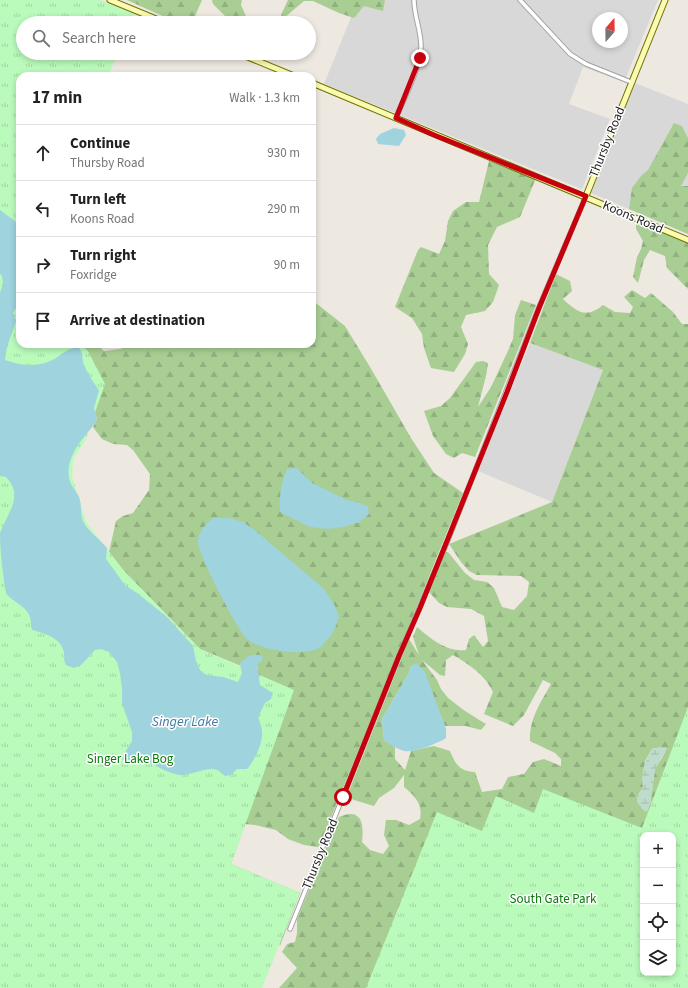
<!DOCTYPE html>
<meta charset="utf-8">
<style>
body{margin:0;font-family:"Source Sans 3",sans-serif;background:#f2f2f2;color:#222}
.controls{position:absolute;right:12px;bottom:12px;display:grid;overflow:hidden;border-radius:8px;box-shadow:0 2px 6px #0003}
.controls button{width:36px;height:36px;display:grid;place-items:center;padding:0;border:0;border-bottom:1px solid #e0e0e0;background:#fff;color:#222;font:20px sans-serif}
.compass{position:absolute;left:592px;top:12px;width:36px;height:36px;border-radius:50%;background:#fff;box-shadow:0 2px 6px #0003;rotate:20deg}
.stop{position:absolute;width:12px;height:12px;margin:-9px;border:3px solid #c6000d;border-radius:50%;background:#fff}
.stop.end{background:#c6000d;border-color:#fff;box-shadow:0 1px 4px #0008}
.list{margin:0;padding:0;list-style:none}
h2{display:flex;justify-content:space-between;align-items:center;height:52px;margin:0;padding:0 16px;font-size:17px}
h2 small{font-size:13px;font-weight:400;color:#767676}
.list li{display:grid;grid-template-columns:26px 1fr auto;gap:12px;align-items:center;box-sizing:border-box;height:56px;padding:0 16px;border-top:1px solid #e0e0e0}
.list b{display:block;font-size:15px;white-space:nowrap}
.list p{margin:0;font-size:13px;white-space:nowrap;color:#767676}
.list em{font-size:13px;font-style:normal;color:#767676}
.icon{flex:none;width:22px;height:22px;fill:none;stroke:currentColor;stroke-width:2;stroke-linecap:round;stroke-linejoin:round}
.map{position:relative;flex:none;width:688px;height:988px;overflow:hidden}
.search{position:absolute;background:#fff;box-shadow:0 2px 6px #0003;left:16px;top:16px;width:300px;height:44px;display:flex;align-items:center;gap:10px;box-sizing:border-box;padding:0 14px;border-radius:22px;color:#767676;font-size:15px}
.panel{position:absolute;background:#fff;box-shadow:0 2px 6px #0003;left:16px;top:72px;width:300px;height:276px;border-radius:12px}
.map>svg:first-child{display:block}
.residential{fill:#d9d8d8;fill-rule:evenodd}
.forest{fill:url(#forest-firs);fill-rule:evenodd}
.wetland{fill:url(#wetland-marsh)}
.park{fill:url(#park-tufts);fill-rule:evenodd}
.water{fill:#9fd3dd}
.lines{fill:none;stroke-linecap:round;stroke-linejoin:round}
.street-casing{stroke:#a2a2a2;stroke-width:5.5}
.secondary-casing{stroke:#6e7202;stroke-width:7}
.street{stroke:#fff;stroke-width:3.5}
.secondary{stroke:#fbfab1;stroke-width:5}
.route{stroke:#c6000d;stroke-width:5}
.labels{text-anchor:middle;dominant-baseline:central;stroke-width:3;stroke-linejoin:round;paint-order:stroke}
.street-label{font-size:13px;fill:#1b1b1b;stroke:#fff}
.park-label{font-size:13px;fill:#087a0a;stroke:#fff}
.water-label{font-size:14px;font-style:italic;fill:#437aa4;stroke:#fff}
</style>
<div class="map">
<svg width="688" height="988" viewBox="0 0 688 988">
<defs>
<pattern id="forest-firs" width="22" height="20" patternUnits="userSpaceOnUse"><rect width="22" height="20" fill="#a9ce94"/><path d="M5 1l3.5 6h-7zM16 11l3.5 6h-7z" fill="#91b07f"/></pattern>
<pattern id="wetland-marsh" width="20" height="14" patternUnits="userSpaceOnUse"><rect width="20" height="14" fill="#bddccb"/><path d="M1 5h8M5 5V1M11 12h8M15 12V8" fill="none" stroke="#a2bcae"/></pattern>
<pattern id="park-tufts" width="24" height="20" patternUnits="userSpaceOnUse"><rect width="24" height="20" fill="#bafabb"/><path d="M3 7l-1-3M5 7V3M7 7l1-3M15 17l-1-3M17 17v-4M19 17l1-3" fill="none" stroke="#9fd6a0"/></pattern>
</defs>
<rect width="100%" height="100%" fill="#ede8e0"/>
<g class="residential">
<path d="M358 0H658L624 82 583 67 569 104 610 119 582 189 324 84ZM598 18H622V42H598Z"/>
<path d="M635 83 688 104V234L591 193Z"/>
<path d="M530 343 603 370 552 502 478 471Z"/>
</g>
<g class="forest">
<path d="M127 0H202L192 23H178Z"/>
<path d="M212 0H242L241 5 249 23H232L213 4Z"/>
<path d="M288 0H385L383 11 364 6 354 18 339 13 313 1H304L284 18 281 15Z"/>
<path d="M674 123 682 126 688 138V173L681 186H688V234L629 209 632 188 641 176 648 170Z"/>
<path d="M489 161 536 178 520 217 497 227 488 245 489 274 499 285 493 302 485 311 466 315 461 327 468 344 465 354 454 372 431 368 424 348 422 334 412 318 395 307 418 250 421 247 439 254 445 241 448 221 453 211 466 202H479Z"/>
<path d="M636 218 688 240V289L667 268 665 256 650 250 644 260 638 283 633 277 637 257 641 249 643 241 636 229Z"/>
<path d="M556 274 570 281 572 291 563 299C577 312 586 319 603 305L615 312 630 313 633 307 624 297 632 290 645 298 651 293 673 312 682 324H688V988H279L297 968 282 952 287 944 295 942 297 933V919L339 817C362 807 364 824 362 842L370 850 383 854 389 846 384 835 386 820H396L409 825 420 819C423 804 415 796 404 787V775L394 788 379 798 374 806 354 800 347 796 409 639 419 655 413 637 417 627C431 639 446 652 466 650L469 639 474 635 483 647 488 641 484 616 471 609 447 607 439 603 429 592 445 552H448L465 573 474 580 487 582 494 588 502 607 514 610 527 596 529 582 521 576 477 575 469 571 461 562 449 544 552 502 603 370 530 343ZM453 655C469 664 485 675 493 692L484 714 513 726 524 715 543 680 551 684C541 702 529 719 530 741L555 753 561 759V766L544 759 533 762 524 774 508 777 502 789 482 792 475 772C459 771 456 765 450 751L434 746 411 751 405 770 395 759V746L384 740 382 719 408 675 411 666 437 706 445 726H466L481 730 486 724 465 711 448 698 441 689 437 680 422 660 440 675 445 676 446 660ZM662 747 667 748 662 758 655 768 650 805 637 797 643 787 645 761 652 749ZM643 835H673V973H643Z"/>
<path d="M312 300 345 326 370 367 411 438 434 473 463 493 319 847 304 845 288 839 276 830 255 825 245 824 231 864 300 893 280 946 277 939 0 546 260 685 257 664H240L241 666 200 649 124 571 109 552 116 521 123 516 133 513 149 490 150 474 133 450 127 445 113 444 102 439 93 427 97 419 95 413 20 344H96L104 351 121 349 125 344H312Z"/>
<path d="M521 300 536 305 475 457 462 453 454 458 446 454 433 436 424 411 441 406 450 398 476 362 483 361 488 363 486 376 478 407 491 387 507 353 513 339 515 315Z"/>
</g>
<path class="wetland" d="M662 747 667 748C664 754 656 766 655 771 652 784 653 799 647 812L643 810 637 802V797L643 787C640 773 645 761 652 749Z"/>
<g class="park">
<path d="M0 0H100L134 14 130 23H23V53H118L108 76H20V344H80L88 351 105 384 85 441 73 459 72 477 86 522 124 571 200 649 294 690 231 864 300 893 262 988H0Z"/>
<path d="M688 707V988H366L437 812 482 831 496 796 534 813 543 789 642 828ZM643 835H673V973H643Z"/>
</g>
<g class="water">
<path d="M394 128 404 130 406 135 399 146 378 144 376 139 380 134Z"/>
<path d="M0 210 20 225V307L16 308 13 313 16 321 7 347 5 360C22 366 39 368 56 358 63 353 69 348 78 347 85 354 81 357 84 365 88 374 93 382 99 390L94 408 97 419C91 431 80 439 74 452 69 461 66 473 71 484 73 488 77 492 79 497 82 504 80 514 83 521 88 532 100 539 107 548L106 559 125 585 137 593 167 617 193 646 196 661 200 670 206 675 223 677 238 682 242 673 240 664C246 656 253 653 263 656L262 661 257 664 260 685 273 693 271 699 265 703 258 717C260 723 263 730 262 736 261 747 254 761 247 769H237L231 775 225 776C222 774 220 771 217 770 207 766 191 776 180 775 164 773 151 761 136 757L131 761 121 759 132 741V732L122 703V688L120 673 117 662 109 652 101 649 95 650 81 665 74 668 66 665C63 659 65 659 64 653 62 638 44 633 32 630 31 626 31 621 30 617 27 606 12 602 6 593 3 576 0 550 0 534 1 530 3 526 5 522 13 505 21 493 6 477L0 476V293L3 284 2 276 0 274Z"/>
<path d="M297 468 312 483 347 500 356 502 368 506 369 514 360 522 343 527 328 529 310 527 280 512C279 496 281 484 287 469Z"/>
<path d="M213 518H229L243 522 256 531 323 588 334 604 339 616C335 628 335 632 325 642 323 644 321 647 319 648 303 657 262 650 248 640 239 633 199 556 198 543 197 533 206 524 213 518Z"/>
<path d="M416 663 425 672 446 729V738C436 744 415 753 404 751 397 749 390 744 384 740L382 719 408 675 411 666Z"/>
</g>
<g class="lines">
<g class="street-casing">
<g id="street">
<path d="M520 0 570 54 586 64 631 82"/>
<path d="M396 118C404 98 421 67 421 46 421 30 414 16 414 0"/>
<path d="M290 929 399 656 448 540 539 307 586 196"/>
</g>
</g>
<g class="secondary-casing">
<g id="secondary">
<path d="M110 0 166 23"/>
<path d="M238 53 294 76"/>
<path d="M312 83 688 240"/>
<path d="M586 196 665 0"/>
</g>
</g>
<use href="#street" class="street"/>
<use href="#secondary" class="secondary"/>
</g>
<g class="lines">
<path class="route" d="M343 797 399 656 420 608 507 392 539 308 586 196 434 135 396 118 420 58"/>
</g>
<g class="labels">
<g class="street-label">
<text transform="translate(607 142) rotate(-68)">Thursby Road</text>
<text transform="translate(633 217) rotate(23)">Koons Road</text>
<text transform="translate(320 854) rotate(-68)">Thursby Road</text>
</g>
<g class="park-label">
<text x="130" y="759">Singer Lake Bog</text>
<text x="553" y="899">South Gate Park</text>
</g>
<g class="water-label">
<text x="185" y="722">Singer Lake</text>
</g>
</g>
</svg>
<div class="controls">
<button>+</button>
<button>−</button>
<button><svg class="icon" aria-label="locate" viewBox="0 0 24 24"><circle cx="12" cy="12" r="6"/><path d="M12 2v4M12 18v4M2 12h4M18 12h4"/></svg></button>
<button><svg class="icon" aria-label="layers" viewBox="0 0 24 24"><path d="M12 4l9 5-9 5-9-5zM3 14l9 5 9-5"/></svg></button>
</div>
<svg class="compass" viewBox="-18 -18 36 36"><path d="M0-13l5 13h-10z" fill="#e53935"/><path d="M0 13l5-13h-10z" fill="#767676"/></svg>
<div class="stop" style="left:343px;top:797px"></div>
<div class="stop end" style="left:420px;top:58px"></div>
<div class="search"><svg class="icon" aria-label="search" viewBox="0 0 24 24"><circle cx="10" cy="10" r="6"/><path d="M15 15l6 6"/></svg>Search here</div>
<section class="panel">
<h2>17 min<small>Walk · 1.3 km</small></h2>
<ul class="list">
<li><svg class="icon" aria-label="ahead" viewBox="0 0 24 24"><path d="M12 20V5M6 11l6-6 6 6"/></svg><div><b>Continue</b><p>Thursby Road</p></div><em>930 m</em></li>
<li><svg class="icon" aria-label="left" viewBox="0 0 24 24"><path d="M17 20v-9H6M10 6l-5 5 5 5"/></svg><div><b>Turn left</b><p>Koons Road</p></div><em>290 m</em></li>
<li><svg class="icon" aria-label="right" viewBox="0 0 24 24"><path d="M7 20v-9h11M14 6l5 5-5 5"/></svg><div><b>Turn right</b><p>Foxridge</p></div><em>90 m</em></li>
<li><svg class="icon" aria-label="arrive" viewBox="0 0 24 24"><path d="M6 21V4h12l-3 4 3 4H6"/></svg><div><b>Arrive at destination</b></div></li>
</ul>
</section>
</div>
